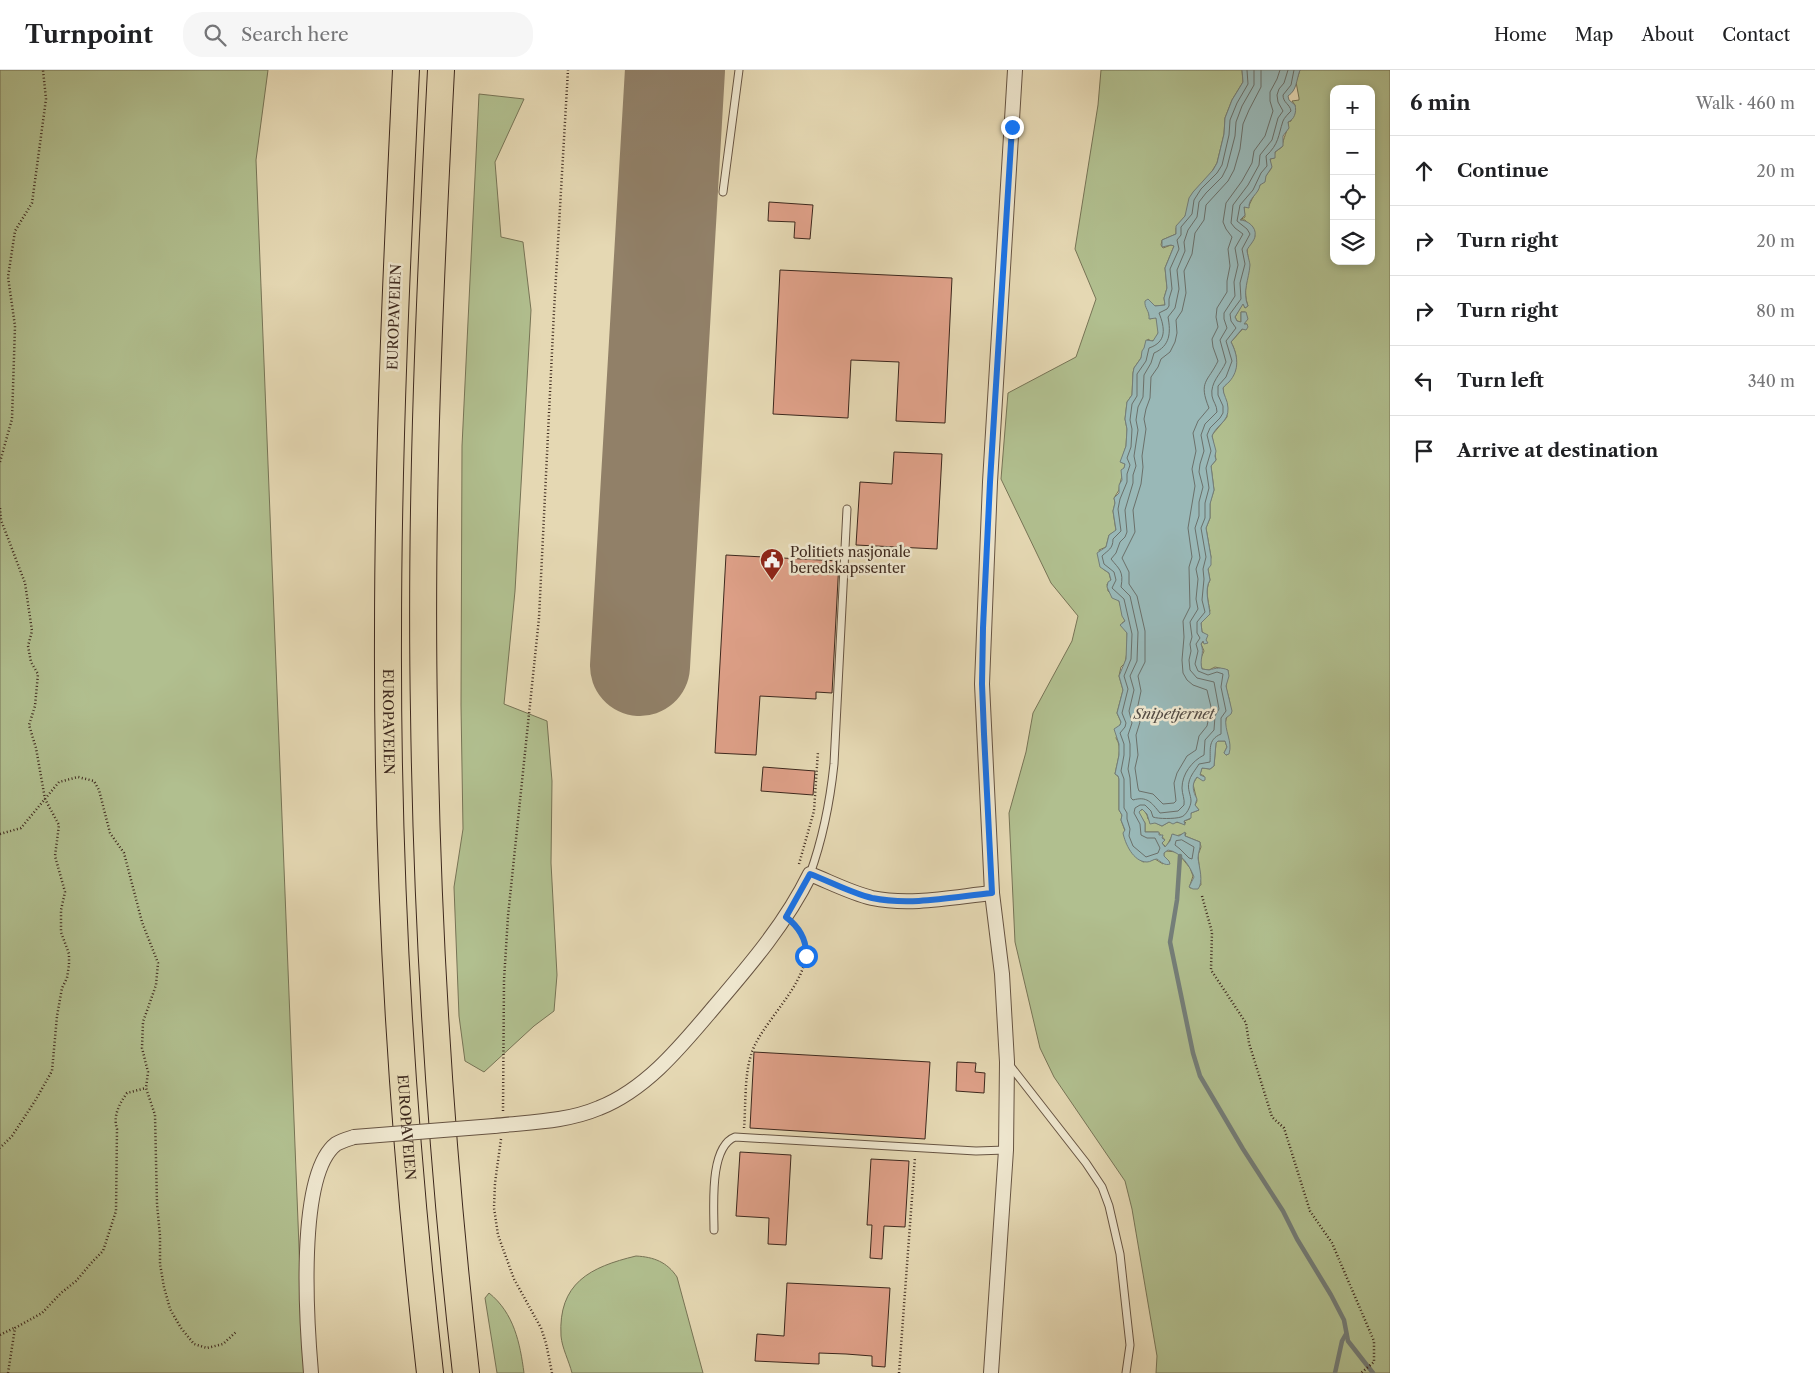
<!DOCTYPE html>
<meta charset="utf-8">
<style>
body{margin:0;font-family:"Libre Caslon Text",serif;background:#f6f6f6;color:#202124}
.controls{position:absolute;right:15px;top:15px;display:grid;overflow:hidden;border-radius:10px;box-shadow:0 2px 8px #0003}
.controls button{width:45px;height:45px;display:grid;place-items:center;padding:0;border:0;border-bottom:1px solid #e0e0e0;background:#fff;color:#202124;font:25px sans-serif}
.stop{position:absolute;width:15px;height:15px;margin:-11px;border:4px solid #1a73e8;border-radius:50%;background:#fff}
.stop.end{background:#1a73e8;border-color:#fff;box-shadow:0 1px 5px #0008}
.list{margin:0;padding:0;list-style:none}
h2{display:flex;justify-content:space-between;align-items:center;height:65px;margin:0;padding:0 20px;font-size:21px}
h2 small{font-size:16px;font-weight:400;color:#757577}
.list li{display:grid;grid-template-columns:32px 1fr auto;gap:15px;align-items:center;box-sizing:border-box;height:70px;padding:0 20px;border-top:1px solid #e0e0e0}
.list b{display:block;font-size:19px;white-space:nowrap}
.list em{font-size:16px;font-style:normal;color:#757577}
.icon{flex:none;width:28px;height:28px;fill:none;stroke:currentColor;stroke-width:2;stroke-linecap:round;stroke-linejoin:round}
.map{position:relative;flex:none;width:1390px;height:1303px;overflow:hidden}
header{display:flex;align-items:center;gap:30px;box-sizing:border-box;height:70px;padding:0 25px;background:#fff;border-bottom:1px solid #e0e0e0}
header strong{font-size:24px}
nav{display:flex;gap:28px;margin-inline-start:auto;font-size:18px}
.search{width:350px;height:45px;background:#f6f6f6;display:flex;align-items:center;gap:12px;box-sizing:border-box;padding:0 18px;border-radius:20px;color:#757577;font-size:19px}
main{display:flex}
aside{flex:1;background:#fff}
.map>svg:first-child{display:block}
.green{fill:#b1bf8f;stroke:#777456;fill-rule:evenodd}
.water{fill:#99b8b7;stroke:#747e79}
.lines{fill:none;stroke-linecap:round;stroke-linejoin:round}
.shore{stroke:#6b706a;stroke-width:1}
.stream{stroke:#747e79;stroke-width:4.5}
.runway{stroke:#918068;stroke-width:100}
.building{fill:#dea088;stroke:#3d281d}
.lane-casing{stroke:#675442;stroke-width:9}
.street-casing{stroke:#675442;stroke-width:16}
.highway-casing{stroke:#3d281d;stroke-width:28}
.path{stroke:#3d281d;stroke-width:2.5;stroke-dasharray:1 2.5;stroke-linecap:butt}
.lane{stroke:#eee6ce;stroke-width:7}
.street{stroke:#eee6ce;stroke-width:14}
.highway{stroke:#e5d8b3;stroke-width:26}
.street-bridge-casing{stroke:#675442;stroke-width:16;stroke-linecap:butt}
.street-bridge{stroke:#eee6ce;stroke-width:14}
.route{stroke:#1a73e8;stroke-width:6}
.labels{text-anchor:middle;dominant-baseline:central;stroke-width:5;stroke-linejoin:round;paint-order:stroke}
.street-label{font-size:14px;fill:#3d281d;stroke:#eee6ce}
.poi-label{font-size:14px;fill:#3d281d;stroke:#eee6ce;text-anchor:start}
.water-label{font-size:15px;font-style:italic;fill:#544c44;stroke:#eee6ce}
</style>
<header>
<strong>Turnpoint</strong>
<div class="search"><svg class="icon" aria-label="search" viewBox="0 0 24 24"><circle cx="10" cy="10" r="6"/><path d="M15 15l6 6"/></svg>Search here</div>
<nav><a>Home</a><a>Map</a><a>About</a><a>Contact</a></nav>
</header>
<main>
<div class="map">
<svg width="1390" height="1303" viewBox="0 0 1390 1303">
<rect width="100%" height="100%" fill="#e5d8b3"/>
<filter id="stains"><feTurbulence type="fractalNoise" baseFrequency=".004" numOctaves="4"/><feColorMatrix values="0 0 0 0 .2 0 0 0 0 .09 0 0 0 0 .02 0 0 0 .5 -.17"/></filter>
<radialGradient id="worn" r=".72"><stop offset=".6" stop-color="#630" stop-opacity="0"/><stop offset="1" stop-color="#630" stop-opacity=".3"/></radialGradient>
<g class="green">
<path d="M0 0H268L256 90 304 1303H0Z"/>
<path d="M1101 0H1242L1243 12 1232 30 1225 48 1224 64 1217 93 1185 146 1176 158V164L1162 170 1161 175 1163 178 1171 175 1174 176 1165 198 1167 218 1164 228 1165 235 1155 236 1150 232 1148 239 1150 249 1155 247C1160 254 1160 263 1155 270L1151 271 1148 269 1141 288 1134 298 1133 303 1132 325 1127 332 1125 349 1127 359 1126 376 1121 392 1125 394C1124 401 1119 414 1119 420L1114 428 1115 433 1113 441 1116 461 1109 465 1106 477 1099 480 1103 499 1109 503 1111 511 1107 514 1108 521 1119 531 1125 551 1122 553 1127 563V582L1125 593 1121 597 1119 606 1123 620 1117 643 1121 652 1116 668C1123 678 1117 692 1115 704L1118 706 1119 709V740L1122 745 1121 750 1134 785 1143 792 1155 789 1163 794 1164 783 1166 781 1177 782 1190 798 1193 806 1190 815V818L1201 815 1198 785 1201 777 1200 772 1185 766 1186 763 1176 766 1173 764 1166 777 1162 773 1165 770 1158 762H1145V753L1138 742 1143 739 1147 745 1148 749 1162 756 1169 752 1186 753 1184 751 1190 749 1191 743 1199 740 1195 735 1197 731 1193 714 1197 707H1200L1202 710 1204 706 1200 704 1202 698 1210 699 1214 696 1216 673 1218 671H1225L1227 677 1224 683 1226 685H1227C1232 674 1227 669 1225 658 1224 650 1230 642 1230 635 1230 628 1226 622 1226 615 1226 609 1229 606 1228 600L1215 597 1209 600 1202 599 1200 590 1204 581 1201 574 1206 569 1205 564 1202 562 1201 553 1210 541C1208 531 1205 519 1210 510L1208 499 1211 487 1206 458 1210 448V433L1214 420 1211 396 1216 390 1212 365 1227 347C1227 336 1223 327 1223 318 1225 315 1227 314 1229 311 1239 300 1238 285 1231 272L1247 254H1244L1245 242H1241V252L1237 251 1235 247 1243 233 1245 238 1248 236C1241 219 1251 199 1247 179L1255 166 1245 150H1240L1245 147 1244 137 1249 136C1250 131 1266 104 1271 99L1270 89 1274 88 1275 82 1282 77C1283 68 1288 61 1288 52L1291 51 1295 35 1292 31 1299 30V28L1296 12 1300 0H1390V1303H1156L1157 1286 1132 1139 1125 1111 1054 1007 1040 978 1015 872 1009 743 1026 682 1033 643 1072 571 1078 546 1051 513 1001 409 1008 323 1076 287 1096 229 1075 179 1098 35ZM1334 19H1371V191H1334Z"/>
<path d="M479 24 524 29 495 92 501 167 523 172 531 240 515 521 504 634 547 651 552 711 551 793 557 905 554 941 534 956 484 1002 465 991 459 946 454 817 463 759 461 635 462 376Z"/>
<path d="M636 1186C654 1187 667 1192 677 1207L703 1303H572C569 1291 562 1278 561 1266 558 1213 590 1197 636 1186Z"/>
<path d="M489 1223C514 1243 520 1273 524 1303H497L485 1228Z"/>
</g>
<path class="water" d="M1242 0H1300C1296 11 1297 20 1288 26L1289 30 1295 35C1297 42 1294 50 1288 52L1289 58 1283 66V76L1275 82V88L1270 89 1272 97 1266 106 1265 112 1260 115C1259 124 1248 128 1249 138L1244 137 1245 145 1240 150C1247 150 1257 157 1255 166 1255 170 1249 176 1247 180 1247 183 1250 193 1250 195 1249 209 1242 222 1248 236L1245 238 1243 234 1235 247 1237 251 1241 252V242H1246L1248 249 1244 254H1247L1248 257 1246 260 1242 259 1231 272C1238 285 1240 300 1229 312 1227 314 1225 315 1223 318 1223 325 1228 330 1228 338 1229 352 1216 355 1212 366L1216 381 1215 386 1216 390 1211 396 1214 420 1210 434V448L1206 458 1211 487V495L1208 499 1210 510C1204 520 1209 533 1210 544L1201 553 1202 562 1208 565 1206 570 1208 573 1204 574 1203 571 1201 574C1205 583 1199 589 1202 599L1209 600C1216 598 1221 597 1228 600L1229 606 1226 616 1232 641 1231 644 1226 648C1224 661 1233 671 1229 684L1226 685 1224 683 1227 677 1225 671H1218L1216 673 1214 696 1210 699 1202 698 1200 705 1205 707V710L1203 711 1197 707C1191 714 1193 722 1197 729L1195 735 1199 740 1191 743V748L1184 751 1185 755 1177 752 1173 754 1169 752 1162 756 1155 753 1150 754 1147 744 1142 739 1139 742 1145 753V762H1159V765H1163L1162 768 1165 770 1162 773 1165 777 1170 771 1172 764 1179 766 1185 762V766L1200 772C1201 778 1198 782 1198 788 1199 797 1204 812 1198 819H1193L1189 817 1194 807C1190 796 1181 782 1168 780L1164 783V786L1169 791 1170 794C1165 796 1161 792 1157 789 1153 789 1151 792 1147 792 1133 792 1125 773 1123 763L1125 760 1121 750 1122 745 1119 740V709L1118 706 1115 704 1119 685V674L1114 659 1120 655 1121 652 1117 643 1123 620 1119 606 1126 589 1127 563 1120 555 1125 551 1122 546 1119 531 1112 528 1107 517 1108 512 1111 510 1109 503 1100 497 1097 483 1106 477 1109 465 1116 460 1113 441 1115 433 1114 428 1119 423V415L1122 410 1121 400 1124 398 1125 394 1120 392 1126 376 1127 359 1125 349 1127 332 1132 325 1133 303 1134 298 1141 288 1142 281 1144 278 1146 270 1153 271 1158 263 1156 248 1149 249C1150 241 1144 238 1145 231L1148 229 1155 236 1165 235 1164 228 1167 218 1165 198 1174 176 1171 175 1162 177V170L1176 164V156L1185 146 1189 128 1193 122 1213 100 1217 93 1224 64 1225 48 1232 30 1243 12Z"/>
<g class="lines">
<g class="shore">
<path d="M1247 0 1248 14 1237 33 1230 50 1229 65 1222 95 1217 103 1201 119 1194 130 1192 144 1181 157V165L1177 170 1179 179 1170 199 1172 219 1169 229V236L1167 239 1159 243C1165 258 1167 272 1149 278L1146 291 1137 304V326L1132 334 1130 350 1132 359 1131 377 1127 388 1130 395 1127 404V412L1120 429 1118 439 1121 461 1113 469C1113 479 1108 480 1102 486L1104 494 1114 502 1116 510 1112 518 1124 529 1132 564 1131 589 1124 606 1128 619 1122 643 1126 653 1125 657 1120 663 1124 674V685L1121 701 1124 709V738L1127 743V749L1130 759 1129 766 1133 776 1146 787 1158 783 1160 778 1155 768H1147L1141 765 1140 754 1134 743 1135 738 1140 735H1145L1151 741 1153 747C1158 749 1175 749 1181 747 1186 746 1191 736 1191 731 1191 725 1187 719 1189 712 1190 706 1196 699 1199 694L1210 692C1211 680 1207 670 1221 664V648L1226 641 1221 617 1223 604 1217 602 1208 605 1198 601 1195 594 1198 581 1196 574 1200 568 1197 563V552L1205 542 1202 530 1204 509 1203 499 1206 487 1201 458 1205 448V433L1209 418 1206 398 1211 381 1207 365 1210 358 1220 348 1223 343V336L1218 325V316L1226 307 1232 291 1226 271 1236 258 1231 251 1230 244 1241 229 1240 213 1245 194 1242 179 1250 164 1247 159 1237 151 1240 135 1253 120 1261 103 1267 96 1266 86C1279 74 1278 66 1283 51 1284 48 1289 43 1291 41 1290 34 1283 33 1283 25L1291 15 1294 0"/>
<path d="M1254 0V15L1242 36 1236 52 1235 66 1227 97 1222 107 1206 123 1199 132 1197 147 1188 160 1184 172 1185 181 1177 200 1179 219 1175 238 1168 247C1171 263 1170 276 1154 283L1151 293 1144 305 1143 327 1138 337 1136 350 1138 360 1134 386 1136 396 1133 405V413L1125 440 1127 462 1125 467 1120 472 1116 483 1111 489C1119 499 1124 501 1121 517L1130 526 1138 562 1137 591 1130 606 1134 620 1129 641 1132 653 1128 665 1130 674V686L1128 699 1130 708 1131 728 1133 730C1147 726 1151 732 1160 743L1178 741 1184 735C1185 729 1182 724 1182 718 1182 704 1192 691 1204 685L1205 670 1214 660 1215 646 1219 639 1214 612 1197 608 1190 600 1189 590 1191 581 1190 574 1192 567 1190 552 1198 539 1196 529 1198 509 1196 499 1200 488 1195 458 1199 446V432L1203 417 1199 402 1200 394 1204 381 1201 365 1205 354 1217 342C1217 335 1213 332 1212 326 1210 312 1221 304 1226 292L1220 270 1227 258 1224 249V243L1235 226 1234 212 1238 195 1235 178 1243 164 1235 158 1231 153 1233 135 1248 115 1259 95 1260 85 1272 70 1278 48 1283 41 1278 32 1277 25 1279 19 1284 13 1288 0"/>
<path d="M1261 0V17L1249 40 1243 54 1240 79 1234 100 1228 111 1206 135 1204 150 1195 163 1192 184 1184 201 1186 223 1182 241 1176 250 1177 263 1175 272 1170 282 1161 289 1158 297 1151 307 1150 328 1146 339 1144 349 1146 359 1142 386 1143 397 1141 414 1133 440 1135 462 1122 488 1129 502V514L1137 526 1145 561V592L1138 606 1141 621 1137 640 1140 652 1136 665 1138 685 1135 698 1138 718 1139 721 1153 724 1163 734 1174 733 1176 731 1174 713 1177 703 1187 686 1196 680 1199 666 1207 656 1211 637 1207 620 1193 615 1187 610 1183 603 1182 590 1184 567 1183 551 1190 537 1189 497 1192 487 1188 458 1195 416 1192 399 1196 381 1193 363 1198 351 1209 338C1198 311 1208 312 1218 291L1213 277 1212 269 1218 257 1216 247 1217 238 1227 222V211L1230 196 1228 179 1232 167 1226 159 1223 152 1226 133 1242 111 1252 93 1254 81 1265 66 1273 41 1270 31V22L1277 9 1280 0"/>
<path d="M1182 770 1194 777 1192 789 1189 788 1180 779 1175 775 1176 771Z"/>
</g>
<g class="stream">
<path d="M1180 786 1177 830 1170 872 1193 983 1200 1006 1243 1079 1283 1141 1297 1169 1331 1225 1344 1250 1348 1271 1373 1303"/>
<path d="M1335 1303 1342 1271 1346 1264"/>
</g>
<path class="runway" d="M640 596 675 0"/>
</g>
<g class="building">
<path d="M769 132 813 135 810 169 794 168 795 152 768 151Z"/>
<path d="M780 200 952 208 945 353 896 351 899 292 851 290 848 348 773 344Z"/>
<path d="M894 382 942 384 937 479 856 475 860 412 892 414Z"/>
<path d="M726 485 839 491 832 623 816 622V629L760 626 756 685 715 683Z"/>
<path d="M763 697 815 701 813 725 761 721Z"/>
<path d="M754 982 930 992 925 1069 750 1058Z"/>
<path d="M957 992 976 993 975 1002 985 1003 984 1023 956 1021Z"/>
<path d="M740 1082 791 1085 786 1175 768 1174 769 1148 736 1146Z"/>
<path d="M871 1089 909 1091 905 1157 884 1156 882 1189 870 1188 872 1155H867Z"/>
<path d="M787 1213 890 1218 885 1297 872 1296V1286L846 1284 819 1283V1294L755 1291 757 1264 784 1266Z"/>
</g>
<g class="lines">
<g class="lane-casing">
<g id="lane">
<path d="M723 122 739 0"/>
<path d="M810 804C823 768 830 732 834 694L847 439"/>
<path d="M1008 993 1086 1093 1102 1117 1109 1136 1120 1184 1130 1275 1126 1303"/>
<path d="M714 1160C714 1137 709 1077 735 1067L976 1081 1006 1080"/>
</g>
</g>
<g class="street-casing">
<g id="street">
<path d="M494 1056C529 1052 566 1052 599 1038 647 1019 682 975 715 936 750 895 786 853 810 804 830 812 851 823 872 828 911 836 953 827 992 823"/>
<path d="M311 1303C307 1256 296 1105 336 1074 341 1071 348 1069 354 1067"/>
<path d="M991 1303 1006 1080 1007 992 1002 904 992 823 982 614 990 412 1015 0"/>
</g>
</g>
<g class="highway-casing">
<g id="highway">
<path id="s1" d="M406 0C397 188 388 376 388 564 387 811 402 1058 430 1303"/>
<path d="M441 0C430 214 420 428 424 642 427 863 441 1084 466 1303"/>
</g>
</g>
<g class="path">
<path d="M0 392 12 349 15 256 8 207 15 161 32 133 46 29 43 0"/>
<path d="M0 438 1 450 25 513 32 561 28 576 31 592 38 604 35 636 29 655 36 678 45 729 59 755 55 786 65 822 61 840V862L69 884V895L67 908 62 918 57 946 52 1001 35 1031 12 1066 0 1078"/>
<path d="M0 764 21 758 59 712 78 707 94 711 99 720 110 763 124 783 142 852 158 893 156 915 143 952 142 978 148 1002 146 1018 155 1045 157 1134 160 1166V1194L164 1217 170 1239 181 1258 194 1274 207 1278 223 1274 237 1261"/>
<path d="M799 794 814 741 818 681"/>
<path d="M1202 826 1212 862 1211 900 1246 953 1249 973 1272 1047 1284 1058 1310 1141 1332 1173 1374 1271V1292L1361 1303"/>
<path d="M503 1041 504 910 508 846 539 548 554 241 568 0"/>
<path d="M744 1058C746 1035 744 1004 752 982 765 944 832 895 795 855"/>
<path d="M501 1069 495 1113 494 1138 498 1165 514 1209 541 1258 546 1273 552 1303"/>
<path d="M0 1265 14 1258"/>
<path d="M8 1303 15 1258 42 1243 61 1223 76 1211 93 1191 103 1181 116 1141 117 1059C113 1046 119 1034 127 1023L146 1018"/>
<path d="M899 1303 915 1087"/>
</g>
<use href="#lane" class="lane"/>
<use href="#street" class="street"/>
<use href="#highway" class="highway"/>
<g class="street-bridge-casing">
<path id="street-bridge" d="M354 1067 494 1056"/>
</g>
<use href="#street-bridge" class="street-bridge"/>
</g>
<g class="lines">
<path class="route" d="M806 886C807 869 799 857 786 847L810 804C831 812 851 823 872 828 911 836 953 827 992 823L984 664 982 614 983 558 990 412 1012 57"/>
</g>
<defs>
<g id="civic-pin" transform="scale(1.25)"><path d="M0 17L-7.5 6A9.5 9.5 0 1 1 7.5 6Z" fill="#8f2418" stroke="#eee6ce"/><path d="M-.6-6.5H3V-4.5H.6V-3L4-1V1h2V6H-6V1h2V-1L-.6-3ZM-1.2 2.5V6h2.4V2.5Z" fill="#fff"/></g>
</defs>
<g fill-rule="evenodd">
<use href="#civic-pin" x="772" y="490"/>
</g>
<g class="labels">
<g class="street-label">
<text transform="translate(394 247) rotate(-88)">EUROPAVEIEN</text>
<text stroke="none"><textPath href="#s1" startOffset="652">EUROPAVEIEN</textPath></text>
<text stroke="none"><textPath href="#s1" startOffset="1058">EUROPAVEIEN</textPath></text>
</g>
<g class="poi-label">
<text x="790" y="482">Politiets nasjonale<tspan x="790" dy="16">beredskapssenter</tspan></text>
</g>
<g class="water-label">
<text x="1174" y="643">Snipetjernet</text>
</g>
</g>
<rect width="100%" height="100%" filter="url(#stains)"/>
<rect width="100%" height="100%" fill="url(#worn)"/>
</svg>
<div class="controls">
<button>+</button>
<button>−</button>
<button><svg class="icon" aria-label="locate" viewBox="0 0 24 24"><circle cx="12" cy="12" r="6"/><path d="M12 2v4M12 18v4M2 12h4M18 12h4"/></svg></button>
<button><svg class="icon" aria-label="layers" viewBox="0 0 24 24"><path d="M12 4l9 5-9 5-9-5zM3 14l9 5 9-5"/></svg></button>
</div>
<div class="stop" style="left:806px;top:886px"></div>
<div class="stop end" style="left:1012px;top:57px"></div>
</div>
<aside>
<h2>6 min<small>Walk · 460 m</small></h2>
<ul class="list">
<li><svg class="icon" aria-label="ahead" viewBox="0 0 24 24"><path d="M12 20V5M6 11l6-6 6 6"/></svg><div><b>Continue</b></div><em>20 m</em></li>
<li><svg class="icon" aria-label="right" viewBox="0 0 24 24"><path d="M7 20v-9h11M14 6l5 5-5 5"/></svg><div><b>Turn right</b></div><em>20 m</em></li>
<li><svg class="icon" aria-label="right" viewBox="0 0 24 24"><path d="M7 20v-9h11M14 6l5 5-5 5"/></svg><div><b>Turn right</b></div><em>80 m</em></li>
<li><svg class="icon" aria-label="left" viewBox="0 0 24 24"><path d="M17 20v-9H6M10 6l-5 5 5 5"/></svg><div><b>Turn left</b></div><em>340 m</em></li>
<li><svg class="icon" aria-label="arrive" viewBox="0 0 24 24"><path d="M6 21V4h12l-3 4 3 4H6"/></svg><div><b>Arrive at destination</b></div></li>
</ul>
</aside>
</main>
